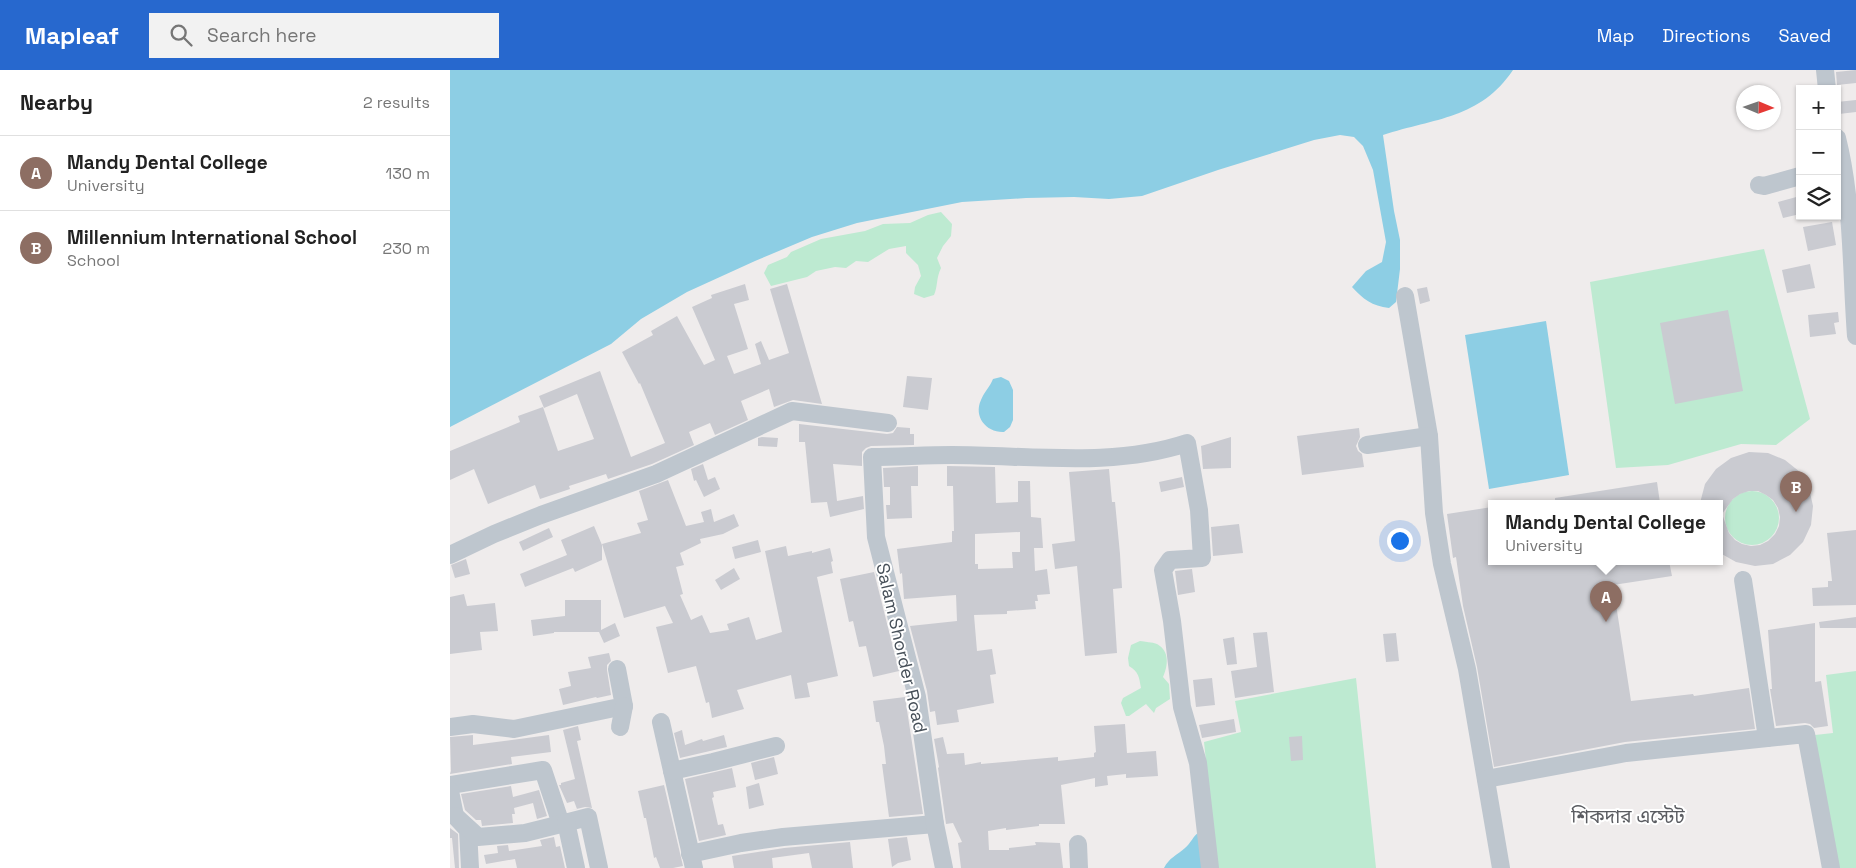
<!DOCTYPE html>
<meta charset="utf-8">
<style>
body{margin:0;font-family:"Space Grotesk","Noto Sans Bengali",sans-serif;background:#f2f2f2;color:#222}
.controls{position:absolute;right:15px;top:15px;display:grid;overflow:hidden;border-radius:0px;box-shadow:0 1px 4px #0004}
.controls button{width:45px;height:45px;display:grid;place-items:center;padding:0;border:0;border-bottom:1px solid #e0e0e0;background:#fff;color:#222;font:25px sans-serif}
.compass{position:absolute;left:1286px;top:15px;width:45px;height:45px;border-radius:50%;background:#fff;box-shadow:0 1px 4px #0004;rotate:92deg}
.you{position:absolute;left:949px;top:470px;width:18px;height:18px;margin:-12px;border:4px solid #fff;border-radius:50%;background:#1a73e8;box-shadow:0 0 0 8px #1a73e833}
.badge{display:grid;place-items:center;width:32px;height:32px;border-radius:50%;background:#2768ce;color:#fff;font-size:16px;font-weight:700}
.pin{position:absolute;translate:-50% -41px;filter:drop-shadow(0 1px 2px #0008)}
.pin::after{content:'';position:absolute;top:26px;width:18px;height:15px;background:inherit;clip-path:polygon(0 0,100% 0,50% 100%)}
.popup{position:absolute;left:1038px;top:430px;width:235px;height:65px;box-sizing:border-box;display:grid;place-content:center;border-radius:0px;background:#fff;filter:drop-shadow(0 1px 4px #0005);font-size:16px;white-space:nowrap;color:#767676}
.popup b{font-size:19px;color:#222}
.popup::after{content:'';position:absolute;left:50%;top:100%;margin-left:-10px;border:10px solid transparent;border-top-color:#fff}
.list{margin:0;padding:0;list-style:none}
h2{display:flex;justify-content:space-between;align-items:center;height:65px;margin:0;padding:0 20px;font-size:21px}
h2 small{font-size:16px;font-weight:400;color:#767676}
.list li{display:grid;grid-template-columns:32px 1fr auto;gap:15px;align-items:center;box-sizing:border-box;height:75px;padding:0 20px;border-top:1px solid #e0e0e0}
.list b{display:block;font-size:19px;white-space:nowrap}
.list p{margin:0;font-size:16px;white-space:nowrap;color:#767676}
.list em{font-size:16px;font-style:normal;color:#767676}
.icon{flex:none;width:28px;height:28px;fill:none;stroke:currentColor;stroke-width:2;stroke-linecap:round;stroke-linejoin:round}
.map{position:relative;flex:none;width:1406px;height:798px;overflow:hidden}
header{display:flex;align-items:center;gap:30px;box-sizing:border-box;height:70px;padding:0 25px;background:#2768ce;color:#fff}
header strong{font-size:24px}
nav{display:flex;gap:28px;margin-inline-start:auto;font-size:18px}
.search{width:350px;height:45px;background:#f2f2f2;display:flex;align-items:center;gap:12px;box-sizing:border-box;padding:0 18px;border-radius:0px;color:#767676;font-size:19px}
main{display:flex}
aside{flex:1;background:#fff}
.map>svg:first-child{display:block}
.green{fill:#bdead1}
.water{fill:#8dcee4}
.building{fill:#cacbd1;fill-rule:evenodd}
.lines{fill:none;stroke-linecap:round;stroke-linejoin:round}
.minor{stroke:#bec6ce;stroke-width:18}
.labels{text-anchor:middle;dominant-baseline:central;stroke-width:4;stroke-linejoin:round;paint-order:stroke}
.street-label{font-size:18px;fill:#464f58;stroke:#fff}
.neighbourhood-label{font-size:19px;fill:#5a5c61;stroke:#fff}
</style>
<header>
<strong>Mapleaf</strong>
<div class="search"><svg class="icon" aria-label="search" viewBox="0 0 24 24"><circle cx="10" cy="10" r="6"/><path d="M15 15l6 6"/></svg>Search here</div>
<nav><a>Map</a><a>Directions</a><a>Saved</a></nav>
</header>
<main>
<aside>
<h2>Nearby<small>2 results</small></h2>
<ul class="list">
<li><span class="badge" style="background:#8d6e63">A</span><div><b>Mandy Dental College</b><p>University</p></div><em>130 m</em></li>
<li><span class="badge" style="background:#8d6e63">B</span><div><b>Millennium International School</b><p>School</p></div><em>230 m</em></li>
</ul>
</aside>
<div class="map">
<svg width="1406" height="798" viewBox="0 0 1406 798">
<rect width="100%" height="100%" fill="#efecec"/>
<g class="green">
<path d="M491 142 502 154 501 166 493 176 487 188 491 198C486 208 488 216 484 225L474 228 464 224 465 217 471 206 468 195 456 183V176L439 179 418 192 406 191 396 198 385 197 366 201 357 207 321 216 314 203 318 195 337 187 341 182 371 169 415 161 433 154 460 153 478 145Z"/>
<path d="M1314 179 1360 349 1326 375 1291 374 1218 395 1166 398 1140 212Z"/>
<circle cx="1302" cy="448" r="27"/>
<path d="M690 571C695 572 702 572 707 574 720 581 718 596 713 607L719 614 720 629 706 638 704 643 696 634 679 646H676L671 633 673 628 691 618C689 607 689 602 679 596L678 588 681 575Z"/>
<path d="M1406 601V798H1384L1365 665 1383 663 1376 605Z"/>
<path d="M906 608 926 798H767L754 672 791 662 785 631Z"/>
</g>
<g class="water">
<path d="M0 0H1063C1030 49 985 48 933 65L944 141 950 170V199L946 232 939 238C922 236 913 229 902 217L916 201 932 192 936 172 923 100 913 76 904 67 890 65 864 70 768 100 692 126 659 129 624 127 576 128 512 132 407 153 362 167 305 191 237 222 191 249 161 274 0 357Z"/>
<path d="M1096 251 1119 405 1039 419 1015 265Z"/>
<path d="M551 307 559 311 563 320V350L560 357 554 362C537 363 523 347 531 330 534 322 540 317 543 309Z"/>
<path d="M749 762 755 798H714C719 788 727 785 735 778 741 773 743 766 749 762Z"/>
</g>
<g class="building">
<path d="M1406 0V13L1387 15 1386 2Z"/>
<path d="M1406 30V42L1389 44 1387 32Z"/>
<path d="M1350 126V144L1333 148 1328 132Z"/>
<path d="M1382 152 1386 175 1358 181 1353 157Z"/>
<path d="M1360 194 1365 218 1337 223 1332 200Z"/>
<path d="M295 214 299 230 284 234 298 279 277 286 284 304 311 294 305 274 311 271 319 290 339 283 320 219 337 214 372 334 343 330 324 337 319 319 291 331 298 350 265 365 260 353 239 362 244 375 202 394 158 409 156 404 119 416 120 419 90 429 85 415 38 434 24 399 0 410V381L70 352 68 346 93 337 108 381 144 369 127 324 94 338 89 326 150 301 181 387 215 373 190 313 189 314 172 282 203 265 201 261 227 246 254 295 265 290 242 237 262 228 261 225Z"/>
<path d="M977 217 980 231 970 234 967 219Z"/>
<path d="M1278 240 1293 321 1225 334 1210 253Z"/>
<path d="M1388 242 1389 252 1384 253 1386 264 1360 267 1358 245Z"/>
<path d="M457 306 482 308 478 340 453 337Z"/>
<path d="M349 354 437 364 443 363 447 357 460 358V364H464V375L421 376 416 378 412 382V396L383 394 387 431 413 426 414 439 380 447 377 432 361 433 355 372H349Z"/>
<path d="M909 358 910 367 906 376 908 381 912 384 914 397 852 405 847 366Z"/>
<path d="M312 367 328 368 327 377 308 376V368Z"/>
<path d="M781 367V398L753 399 751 376Z"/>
<path d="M1299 382 1318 383 1335 390 1350 402 1359 418 1363 436 1361 455 1353 472 1340 485 1323 494 1305 496 1286 492 1270 483V433H1250L1255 414 1266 399 1281 388ZM1299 421H1308L1316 425 1323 430 1328 438 1330 447 1329 456 1325 464 1318 471 1310 475 1301 476 1292 474 1285 470 1279 463 1272 444 1283 429 1290 424Z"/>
<path d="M253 394 258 410 265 407 270 419 254 427 246 410 244 411 241 399Z"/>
<path d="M468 396V416H461L462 448 437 449 436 435H440V417H434L433 398Z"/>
<path d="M497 396 545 397 546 433 568 432V411H580L581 447 591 448 593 478H584L585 501 597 499 600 524 587 525 588 531H585L586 539 557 541V544L524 545 527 581 542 579 546 604 540 605 544 633 507 640 509 652 487 655 485 641 480 642 477 621 460 556 507 551 506 525 454 529 452 503 450 504 447 479 502 472V461H504L503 416H497ZM570 462V482H562L563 498 528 499V494H525V464Z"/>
<path d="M659 399 662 432H665L670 484 672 518 663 519 667 583 635 586 627 496 605 499 602 474 625 471 619 402Z"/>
<path d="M732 407 734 417 711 422 709 412Z"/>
<path d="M218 410 236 456 254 452 251 442 261 439 264 452 284 444 289 456 273 464 250 469 251 473 230 483 234 495 226 497 233 524 230 525 241 550 252 545 260 563 279 560 277 554 299 547 306 570 332 562 315 481 336 476 338 486 362 481V483L380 478 383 491 381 492 383 503 367 507 388 606 357 613 360 627 345 629 341 605 287 620 294 639 262 648 259 632 256 633 246 596 218 603 206 557 223 553 215 536 174 548 152 474 191 463 187 453 198 450 189 421Z"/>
<path d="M1207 412 1210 433H1105V428Z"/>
<path d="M1042 437V491H1219L1222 506 1163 515 1181 631 1243 624 1244 626 1299 618 1305 659 1175 672 1044 697 1027 597 1013 536 1006 487 1003 488 997 444Z"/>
<path d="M789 454 793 483 763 486 761 457Z"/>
<path d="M144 456 152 475V490L125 502 123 498 75 517 70 504 117 485 111 470Z"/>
<path d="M99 458 103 467 73 481 69 472Z"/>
<path d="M1406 460V535L1363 536 1362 518 1378 517V511H1382L1377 463Z"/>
<path d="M308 470 311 482 285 489 282 477Z"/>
<path d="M16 489 20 504 5 508 1 495Z"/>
<path d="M284 498 290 509 271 520 265 510Z"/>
<path d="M742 499 745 522 728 525 725 501Z"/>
<path d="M424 502 449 601 423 607 416 576 409 577 403 551 399 552 390 509Z"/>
<path d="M14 524 17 536 45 533 48 561 30 562 32 580 0 584V527Z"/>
<path d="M115 530H151V560L165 553 170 566 154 573 149 562H104V563L83 566 81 550 115 546Z"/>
<path d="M1406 547V558H1370L1369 552Z"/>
<path d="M1365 553V612L1371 611 1378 656 1364 658 1360 654 1355 653 1326 656 1320 619H1322L1318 560Z"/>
<path d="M817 562 824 622 785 628 781 601 807 597 803 563Z"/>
<path d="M946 563 949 591 936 592 933 564Z"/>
<path d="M784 567 787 594 777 595 773 569Z"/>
<path d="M159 583 161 591 157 595V600L161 625 147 628 146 627 113 635 109 619 121 616 118 602 141 598 138 587Z"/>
<path d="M762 608 765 635 746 637 743 610Z"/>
<path d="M455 627 473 744 439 747 432 694H436L434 676 429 652H426L423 631Z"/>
<path d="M784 649 786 662 752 668 749 655Z"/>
<path d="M675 654 677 683 706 681 708 706 676 708V704L657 706 658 715 645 717V708L611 715 615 754H589V756L556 760V758L538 761 539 780H559V778L586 775 585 772 610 773 613 798H511L508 773 512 772 503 753 496 754 488 698 489 697 484 669 493 667 497 684 514 683 515 695 531 692V694L608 687V691L644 687V683L646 682 644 656Z"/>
<path d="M128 656 131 670 127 671 142 738 135 737 118 741 127 739 124 731 117 733 109 715H111V713L125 709 113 660Z"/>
<path d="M232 660 235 675 252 669 253 671 274 665 277 677 230 688 224 663Z"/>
<path d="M23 665V675L99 665 101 682 61 687 62 694 0 704 1 701 0 667Z"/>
<path d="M852 666 853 690 841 691 839 667Z"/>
<path d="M324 687 328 704 305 710 301 693Z"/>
<path d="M282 698 286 717 263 722 264 727 262 728 268 755 273 754 276 765 249 771 235 709Z"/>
<path d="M309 713 314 735 299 739 296 717Z"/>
<path d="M214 715 233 796 223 798H210L206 787 204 788 196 748H194L188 721Z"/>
<path d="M61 716 63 727 89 720 97 746 87 749 83 733 64 738 65 744H62L63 753 32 756 31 750H26L15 740 11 724Z"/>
<path d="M0 758 8 764 9 798H5L2 768H0Z"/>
<path d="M104 767 106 777 110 776 115 798H67L65 789 36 794 34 785 48 783 47 776 58 775 59 781 92 776 90 770Z"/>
<path d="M457 767 461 790 448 793 442 797 438 769Z"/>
<path d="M400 772 403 798H362L359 783 322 788 323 798H284L282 786 334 778Z"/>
</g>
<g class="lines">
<g class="minor">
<path d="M1375 0 1377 19"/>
<path d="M1387 68C1403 132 1401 200 1406 266"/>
<path d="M1309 115 1314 116 1350 106"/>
<path d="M955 226 979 366 984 443 992 494 1017 599 1051 798"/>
<path d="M917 375 979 366"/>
<path d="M0 485 44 464 91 445 206 404 342 341 438 353"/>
<path d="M1293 510 1317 668"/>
<path d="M211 652 244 798"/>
<path d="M0 657 23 654 64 659 174 636 167 599"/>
<path d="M170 657 174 636"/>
<path d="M222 701 263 692 326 676"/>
<path d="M1036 709 1176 683 1356 664 1381 798"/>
<path d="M0 715 93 700 111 754 138 747 149 798"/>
<path d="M0 721 5 746 18 760 20 798"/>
<path d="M5 746 28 767 75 763 111 754"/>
<path d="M116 752 126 798"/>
<path d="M628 774 629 798"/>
<path d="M240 784 291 773 333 767 485 754"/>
<path d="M494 798 485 754 467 627 426 467 422 387C448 387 475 385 502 385 580 385 662 398 737 373L749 440 752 488 720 490 713 500 722 551 732 637 748 693 760 798"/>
</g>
</g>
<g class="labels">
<g class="street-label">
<text transform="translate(452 578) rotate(77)">Salam Shorder Road</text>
</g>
<g class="neighbourhood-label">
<text x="1178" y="746">শিকদার এস্টেট</text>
</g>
</g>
</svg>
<div class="controls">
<button>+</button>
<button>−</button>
<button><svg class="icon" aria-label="layers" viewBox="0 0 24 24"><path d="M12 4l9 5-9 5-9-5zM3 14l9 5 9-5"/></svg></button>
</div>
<svg class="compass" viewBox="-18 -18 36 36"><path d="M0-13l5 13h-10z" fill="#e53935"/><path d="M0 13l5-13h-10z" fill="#767676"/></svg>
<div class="you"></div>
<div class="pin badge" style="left:1156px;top:552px;background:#8d6e63">A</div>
<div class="popup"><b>Mandy Dental College</b>University</div>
<div class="pin badge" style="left:1346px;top:442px;background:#8d6e63">B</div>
</div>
</main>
